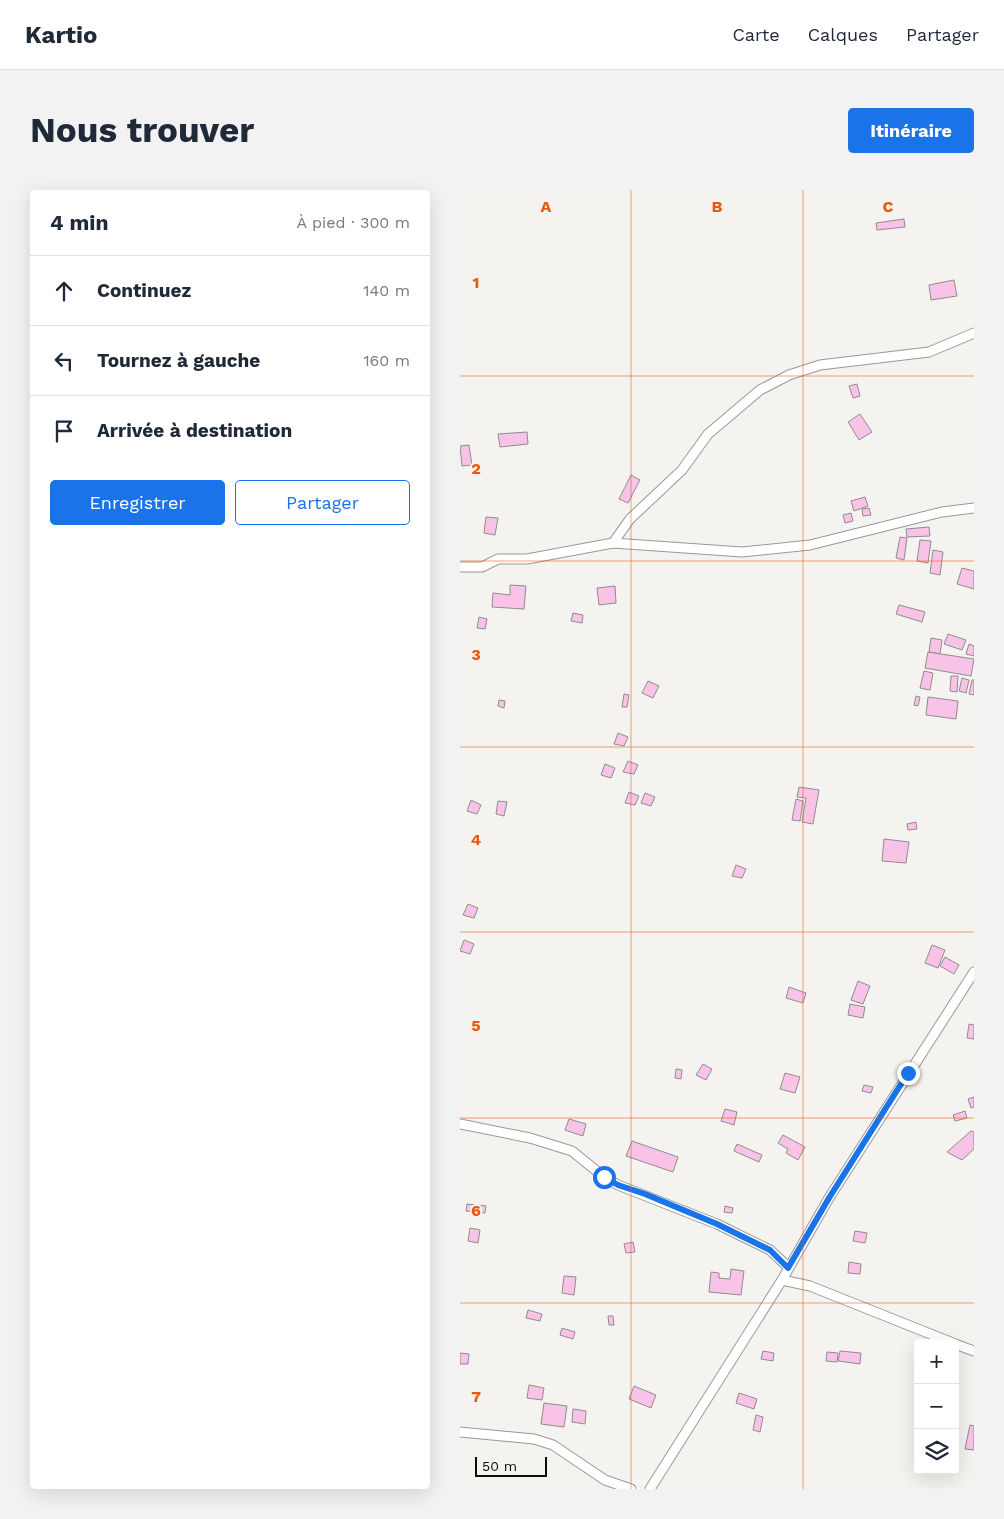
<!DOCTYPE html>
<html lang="fr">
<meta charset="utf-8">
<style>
body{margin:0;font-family:"Work Sans",sans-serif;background:#f2f2f3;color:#1f2937}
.controls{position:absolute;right:15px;bottom:15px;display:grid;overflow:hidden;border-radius:5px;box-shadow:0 5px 20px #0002}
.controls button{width:45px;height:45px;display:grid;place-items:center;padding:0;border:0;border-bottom:1px solid #e0e1e3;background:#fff;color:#1f2937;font:25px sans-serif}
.scale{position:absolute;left:15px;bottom:12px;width:72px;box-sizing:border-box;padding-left:5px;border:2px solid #0c0c0b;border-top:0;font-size:14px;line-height:18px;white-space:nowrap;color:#0c0c0b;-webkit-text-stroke:4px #f4f3f0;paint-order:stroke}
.stop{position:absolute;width:15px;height:15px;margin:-11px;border:4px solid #1a73e8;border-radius:50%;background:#fff}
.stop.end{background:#1a73e8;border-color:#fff;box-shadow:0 1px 5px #0008}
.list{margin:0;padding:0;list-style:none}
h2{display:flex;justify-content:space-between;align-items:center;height:65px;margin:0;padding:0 20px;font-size:21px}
h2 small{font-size:16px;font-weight:400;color:#747a83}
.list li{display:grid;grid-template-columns:32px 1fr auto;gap:15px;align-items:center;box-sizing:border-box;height:70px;padding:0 20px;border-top:1px solid #e0e1e3}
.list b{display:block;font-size:19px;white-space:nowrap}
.list em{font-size:16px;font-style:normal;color:#747a83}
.actions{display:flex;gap:10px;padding:15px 20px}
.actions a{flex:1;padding:11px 0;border:1px solid #1a73e8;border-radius:5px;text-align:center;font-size:18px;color:#1a73e8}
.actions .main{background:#1a73e8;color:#fff}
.icon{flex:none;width:28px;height:28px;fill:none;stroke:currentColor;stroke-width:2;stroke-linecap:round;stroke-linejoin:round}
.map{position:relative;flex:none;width:514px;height:1299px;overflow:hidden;border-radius:5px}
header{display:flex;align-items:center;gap:30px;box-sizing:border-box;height:70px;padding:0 25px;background:#fff;border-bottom:1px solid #e0e1e3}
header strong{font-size:24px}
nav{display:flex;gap:28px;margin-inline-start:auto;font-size:18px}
.intro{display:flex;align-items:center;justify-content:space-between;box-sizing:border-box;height:120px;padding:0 30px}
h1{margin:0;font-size:35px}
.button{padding:12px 22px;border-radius:5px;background:#1a73e8;color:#fff;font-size:18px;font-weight:700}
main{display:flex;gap:30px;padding:0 30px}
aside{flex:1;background:#fff;border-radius:5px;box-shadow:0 5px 20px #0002}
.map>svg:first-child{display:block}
.building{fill:#f8c3e7;stroke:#8f8d8e}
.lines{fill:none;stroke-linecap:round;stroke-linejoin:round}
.minor-casing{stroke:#9a9996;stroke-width:11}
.minor{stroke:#fff;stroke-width:9}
.route{stroke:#1a73e8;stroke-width:6}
.grid{fill:none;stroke:#e8590c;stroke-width:1;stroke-opacity:0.55}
.grid-label{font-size:16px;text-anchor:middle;font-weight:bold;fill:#e8590c;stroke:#f4f3f0;stroke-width:4;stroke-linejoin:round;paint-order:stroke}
</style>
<header>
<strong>Kartio</strong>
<nav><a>Carte</a><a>Calques</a><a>Partager</a></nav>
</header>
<div class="intro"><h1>Nous trouver</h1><a class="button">Itinéraire</a></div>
<main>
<aside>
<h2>4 min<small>À pied · 300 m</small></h2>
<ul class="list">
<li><svg class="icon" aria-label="ahead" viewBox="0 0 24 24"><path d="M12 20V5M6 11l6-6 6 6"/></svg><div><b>Continuez</b></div><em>140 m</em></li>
<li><svg class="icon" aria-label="left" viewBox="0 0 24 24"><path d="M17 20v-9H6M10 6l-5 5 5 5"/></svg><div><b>Tournez à gauche</b></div><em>160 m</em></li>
<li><svg class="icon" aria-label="arrive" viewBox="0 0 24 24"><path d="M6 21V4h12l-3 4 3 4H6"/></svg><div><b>Arrivée à destination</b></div></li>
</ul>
<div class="actions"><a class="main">Enregistrer</a><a>Partager</a></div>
</aside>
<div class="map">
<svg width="514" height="1299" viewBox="0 0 514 1299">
<rect width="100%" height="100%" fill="#f4f3f0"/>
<g class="building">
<path d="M444 29 445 37 417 40 416 33Z"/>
<path d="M494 90 497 106 471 110 469 95Z"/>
<path d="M397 194 400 206 393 208 389 196Z"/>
<path d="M400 224 412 242 399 250 388 232Z"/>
<path d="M67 242 68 254 40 257 38 244Z"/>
<path d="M9 255 12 275 2 276 0 256Z"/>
<path d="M171 285 180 290 168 313 159 309Z"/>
<path d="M405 307 408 316 394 321 391 311Z"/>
<path d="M409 318 411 325 403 326 402 319Z"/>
<path d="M391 323 393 331 385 333 383 325Z"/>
<path d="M26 327 38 328 35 345 24 343Z"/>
<path d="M469 337 470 346 447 347 446 339Z"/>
<path d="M440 347 447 348 444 370 436 368Z"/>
<path d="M460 350 471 351 468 373 457 371Z"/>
<path d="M473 360 483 362 480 385 470 383Z"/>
<path d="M502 378 514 381V399L497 394Z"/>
<path d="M50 395 66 396 64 419 32 417 33 403 50 405Z"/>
<path d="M155 396 156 413 139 415 137 398Z"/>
<path d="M439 415 465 422 462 432 436 424Z"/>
<path d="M113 423 123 425 122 433 111 431Z"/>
<path d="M19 427 27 429 25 439 17 438Z"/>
<path d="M488 444 506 450 502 460 484 454Z"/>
<path d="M471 448 482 450 480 464 469 462Z"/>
<path d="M509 454 514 456V466L506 464Z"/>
<path d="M468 462 514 469 511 486 465 478Z"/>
<path d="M464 481 473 483 470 500 460 498Z"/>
<path d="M491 486H498L497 502 490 501Z"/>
<path d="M502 488 509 490 506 503 499 501Z"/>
<path d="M512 490H514V505L509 504Z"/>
<path d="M188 491 199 496 193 508 182 503Z"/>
<path d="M164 504 169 505 167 517H162Z"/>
<path d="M456 506 460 507 458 516 454 515Z"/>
<path d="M468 507 498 511 496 529 466 525Z"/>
<path d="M39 510 45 511 44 518 38 516Z"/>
<path d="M158 543 168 547 164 556 154 554Z"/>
<path d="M168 571 178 575 174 584 163 582Z"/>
<path d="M145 574 155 578 151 588 141 585Z"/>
<path d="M339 597 359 600 353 634 342 632 346 608 337 607Z"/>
<path d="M169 602 179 606 175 615 165 613Z"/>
<path d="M185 603 195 607 191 616 181 613Z"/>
<path d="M336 609 343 611 340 631 332 630Z"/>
<path d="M11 610 21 615 17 624 7 621Z"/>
<path d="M38 611 47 612 44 626 36 624Z"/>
<path d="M456 632 457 639 448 640 447 634Z"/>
<path d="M424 649 449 652 446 673 422 671Z"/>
<path d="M276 675 286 679 282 688 272 686Z"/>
<path d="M8 714 18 718 14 728 3 725Z"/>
<path d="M4 750 14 754 10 764 0 761Z"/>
<path d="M472 755 485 760 478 778 465 773Z"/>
<path d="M485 767 499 775 494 784 480 776Z"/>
<path d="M398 791 410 796 403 814 391 810Z"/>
<path d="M329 797 346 803 343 813 326 808Z"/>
<path d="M390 814 405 817 403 828 388 825Z"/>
<path d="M509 834 514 835V849L507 848Z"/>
<path d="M243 874 252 879 246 890 236 885Z"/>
<path d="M216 879 222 880 221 889 215 888Z"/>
<path d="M325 883 340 887 335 903 320 899Z"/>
<path d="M404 895 413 897 411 903 402 901Z"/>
<path d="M514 907V917L511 918 508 909Z"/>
<path d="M265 919 277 922 274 935 261 931Z"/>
<path d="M505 921 507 928 495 931 493 925Z"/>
<path d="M109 929 126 934 123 946 105 940Z"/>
<path d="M511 941 514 942V959L502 970 487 962Z"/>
<path d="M323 945 345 957 338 970 326 963 328 959 318 953Z"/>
<path d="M172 951 218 967 213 982 166 966Z"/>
<path d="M277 954 302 965 299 972 274 961Z"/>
<path d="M7 1014 26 1016 25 1023 6 1021Z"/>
<path d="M265 1016 273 1018 272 1023 264 1022Z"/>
<path d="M10 1038 20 1040 18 1053 8 1051Z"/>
<path d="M395 1041 407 1043 405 1053 393 1051Z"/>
<path d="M173 1052 175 1062 166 1063 164 1054Z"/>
<path d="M389 1072 401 1074 400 1084 388 1083Z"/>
<path d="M271 1079 284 1081 281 1105 249 1102 251 1082 259 1083V1088L270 1089Z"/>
<path d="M104 1086 116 1087 114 1105 102 1103Z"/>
<path d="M68 1120 82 1124 80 1131 66 1128Z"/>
<path d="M148 1126H153L154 1135H149Z"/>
<path d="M102 1138 115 1142 113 1149 100 1145Z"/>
<path d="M303 1161 314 1163 313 1171 301 1169Z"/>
<path d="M380 1161 401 1163 400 1174 378 1171Z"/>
<path d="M367 1162 378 1163 377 1172 366 1171Z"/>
<path d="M0 1163 9 1164 8 1174H0Z"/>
<path d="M69 1195 84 1198 82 1210 67 1208Z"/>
<path d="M174 1196 196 1205 191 1218 169 1209Z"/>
<path d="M279 1203 297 1209 294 1219 276 1213Z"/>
<path d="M84 1213 107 1216 104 1237 81 1234Z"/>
<path d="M113 1219 126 1221 125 1234 112 1232Z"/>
<path d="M296 1225 303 1227 300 1242 293 1240Z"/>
<path d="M510 1235 514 1236V1260L505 1259Z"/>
</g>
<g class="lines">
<g class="minor-casing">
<g id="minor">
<path d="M153 353 170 329 222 280 248 244 300 200 329 185 360 175 469 162 514 143"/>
<path d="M0 377H22L38 369H67L153 353 282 362 350 355 482 322 514 318"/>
<path d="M0 934 70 948 112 961 144 987 158 995 257 1034 310 1060 329 1078"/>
<path d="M322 1090 350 1096 493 1153"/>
<path d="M495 1154 514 1161"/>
<path d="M0 1242 74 1249 93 1255 145 1290 171 1299"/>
<path d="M190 1299 322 1090 369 1008 514 782"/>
</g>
</g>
<use href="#minor" class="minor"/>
</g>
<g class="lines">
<path class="route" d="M144 987 158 995 185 1004 257 1034 310 1060 328 1078 369 1008 448 883"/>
</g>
<path class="grid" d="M171 0V1299M343 0V1299M0 186H514M0 371H514M0 557H514M0 742H514M0 928H514M0 1113H514"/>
<g class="grid-label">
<text x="86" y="22">A</text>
<text x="257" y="22">B</text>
<text x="428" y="22">C</text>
<text x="16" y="98">1</text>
<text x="16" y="284">2</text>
<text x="16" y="470">3</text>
<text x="16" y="655">4</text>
<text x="16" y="841">5</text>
<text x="16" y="1026">6</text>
<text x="16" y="1212">7</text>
</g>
</svg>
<div class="controls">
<button>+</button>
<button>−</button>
<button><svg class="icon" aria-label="layers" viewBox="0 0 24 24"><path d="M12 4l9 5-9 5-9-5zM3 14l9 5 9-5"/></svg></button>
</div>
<div class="scale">50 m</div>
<div class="stop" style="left:144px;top:987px"></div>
<div class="stop end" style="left:448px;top:883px"></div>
</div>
</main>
